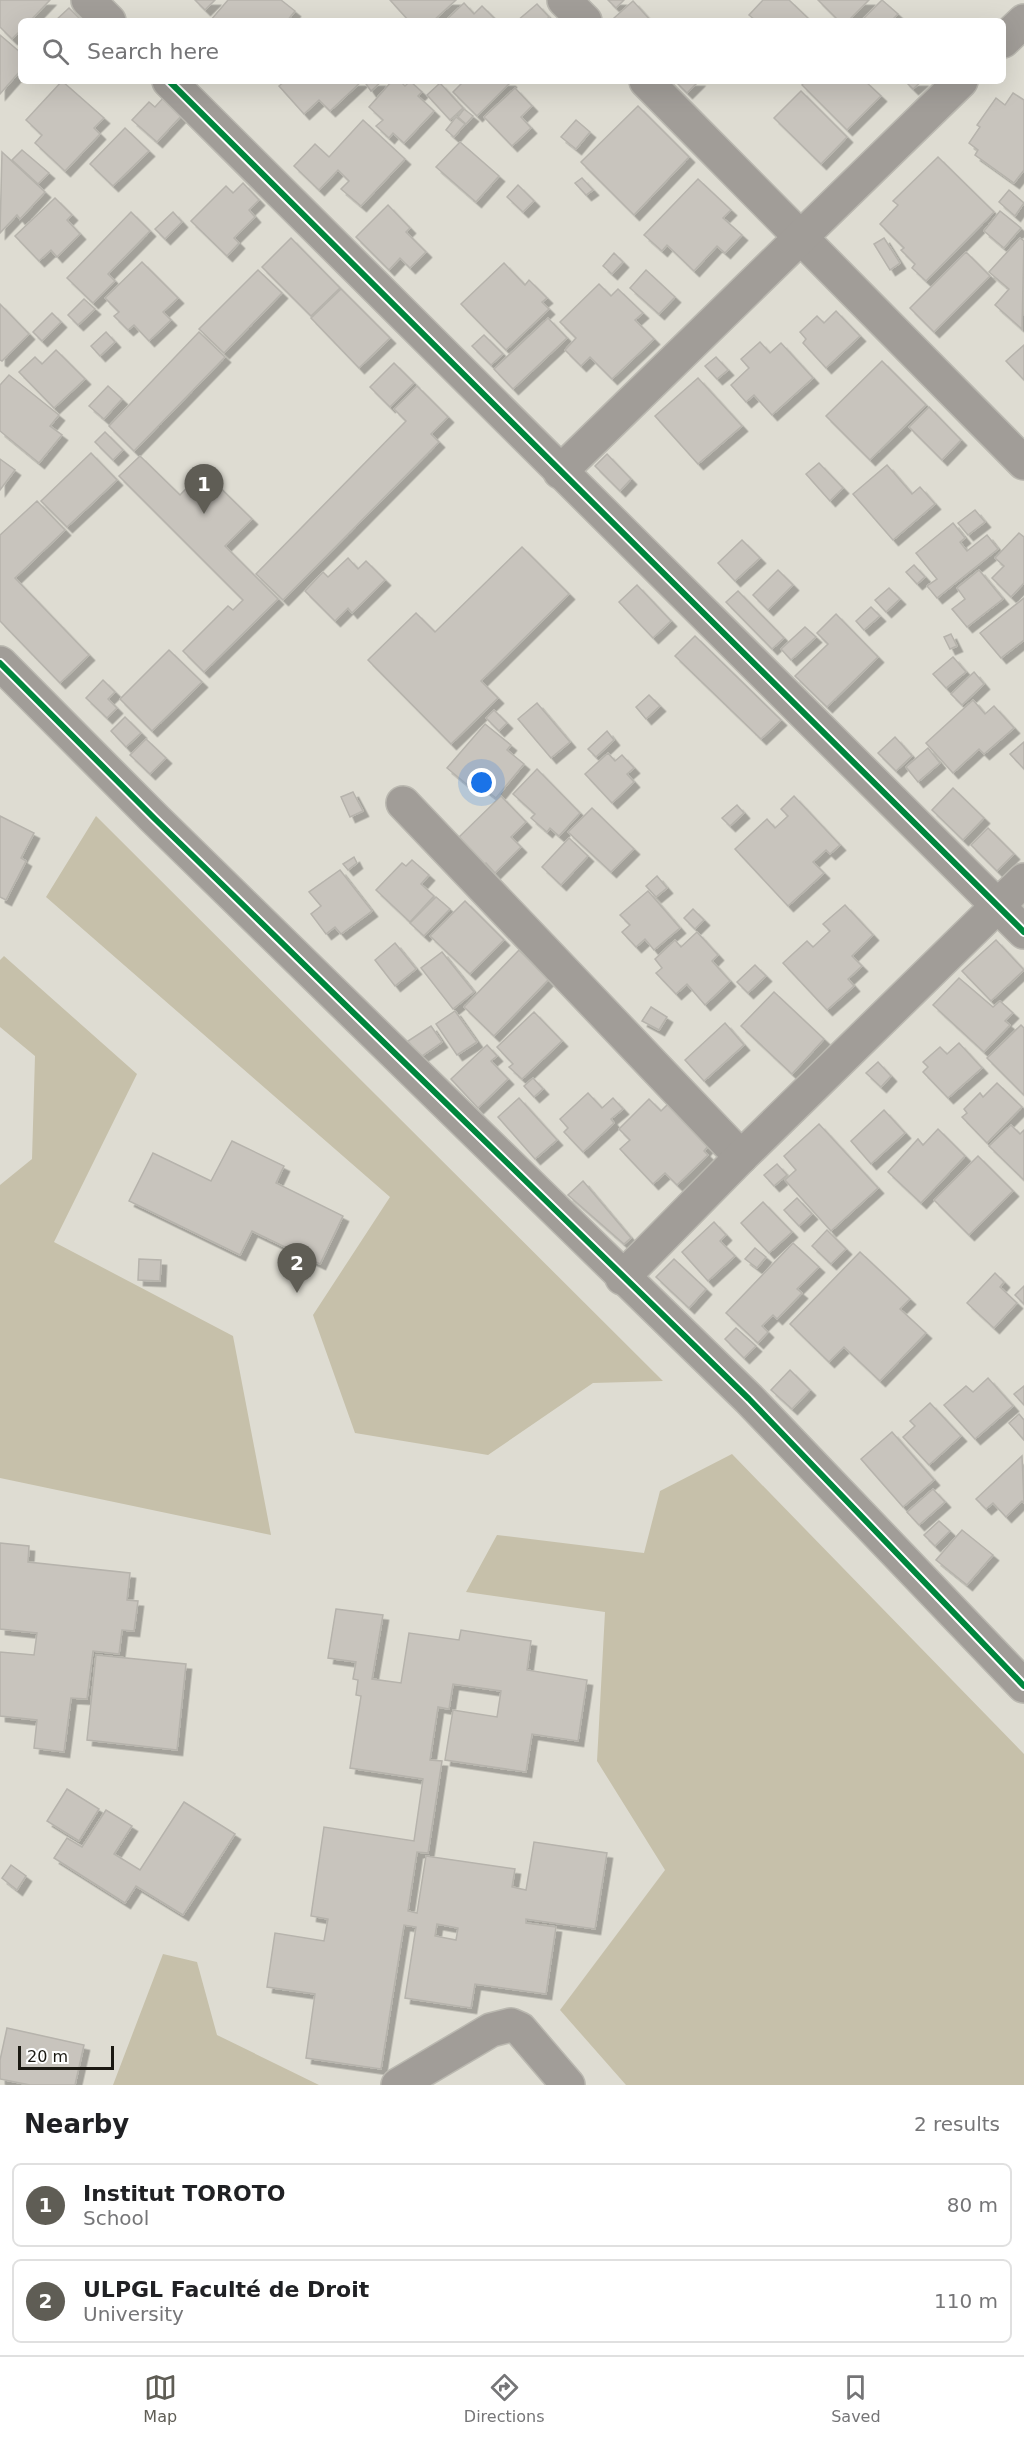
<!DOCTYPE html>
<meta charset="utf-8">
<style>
body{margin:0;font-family:"DejaVu Sans",sans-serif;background:#f2f2f2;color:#202124}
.scale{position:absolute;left:18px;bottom:15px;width:96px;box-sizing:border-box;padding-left:6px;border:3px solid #1b1912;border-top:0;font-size:16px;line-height:21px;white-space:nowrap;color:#1b1912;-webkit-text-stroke:4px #fff;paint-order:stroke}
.you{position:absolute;left:482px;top:783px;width:21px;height:21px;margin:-15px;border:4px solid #fff;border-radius:50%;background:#1a73e8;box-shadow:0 0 0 9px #1a73e833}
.badge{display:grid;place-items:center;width:39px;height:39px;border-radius:50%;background:#5f5d55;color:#fff;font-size:20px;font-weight:700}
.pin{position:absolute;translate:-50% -50px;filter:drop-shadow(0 2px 3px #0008)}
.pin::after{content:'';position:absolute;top:32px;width:21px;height:18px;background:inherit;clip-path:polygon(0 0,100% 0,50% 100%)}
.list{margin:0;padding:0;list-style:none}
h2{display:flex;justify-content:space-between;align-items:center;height:78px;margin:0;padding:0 24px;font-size:26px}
h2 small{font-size:20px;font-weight:400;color:#757577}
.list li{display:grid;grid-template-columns:39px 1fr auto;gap:18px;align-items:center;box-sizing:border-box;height:84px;margin:0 12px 12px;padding:0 12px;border:2px solid #e0e0e0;border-radius:9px}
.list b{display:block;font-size:22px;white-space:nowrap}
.list p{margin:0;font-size:20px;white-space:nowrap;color:#757577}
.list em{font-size:20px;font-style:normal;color:#757577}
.icon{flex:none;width:33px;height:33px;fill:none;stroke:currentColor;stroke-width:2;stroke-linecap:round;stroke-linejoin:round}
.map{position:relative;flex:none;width:1024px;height:2085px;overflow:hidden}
.search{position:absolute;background:#fff;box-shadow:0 6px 24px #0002;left:18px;right:18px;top:18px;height:66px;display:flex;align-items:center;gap:15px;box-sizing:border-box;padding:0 21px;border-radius:9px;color:#757577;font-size:22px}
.sheet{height:270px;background:#fff}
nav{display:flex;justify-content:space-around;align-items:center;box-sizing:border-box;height:84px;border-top:2px solid #e0e0e0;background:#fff;font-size:16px;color:#757577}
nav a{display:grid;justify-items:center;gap:3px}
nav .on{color:#5f5d55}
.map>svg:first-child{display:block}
.forest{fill:#c6c0aa}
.building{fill:#c8c4bd;stroke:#b6b3ac;stroke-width:1.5;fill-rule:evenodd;filter:url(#shadow)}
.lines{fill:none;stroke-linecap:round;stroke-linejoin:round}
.minor-casing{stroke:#bab8b0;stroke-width:36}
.minor{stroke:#a19d98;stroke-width:33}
.cycleway-casing{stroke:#fff;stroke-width:10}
.cycleway{stroke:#00873e;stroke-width:6}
</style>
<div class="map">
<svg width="1024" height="2085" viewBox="0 0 1024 2085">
<defs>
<filter id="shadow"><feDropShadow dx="5.5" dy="5.5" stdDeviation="0" flood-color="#0004"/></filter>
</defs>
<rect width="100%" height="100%" fill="#dedcd2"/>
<g class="forest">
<path d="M96 816 663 1381 593 1383 488 1455 355 1433 313 1315 390 1197 46 897Z"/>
<path d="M4 956 137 1074 54 1242 233 1336 271 1535 0 1478V1185L32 1159 35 1056 0 1027V960Z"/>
<path d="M732 1454 1024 1754V2085H626L560 2010 665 1870 597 1761 605 1612 466 1592 497 1535 644 1553 660 1491Z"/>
<path d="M163 1954 197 1962 217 2035 319 2085H113Z"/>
</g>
<g class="building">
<path d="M0 0H50L30 21H21V30L12 39 0 27Z"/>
<path d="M195 0H215L205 10Z"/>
<path d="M228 0H281L295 11 287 21H210Z"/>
<path d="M390 0H456L433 21H409Z"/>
<path d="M608 0H624L616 8Z"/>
<path d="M763 0H789L811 21H756L749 15Z"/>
<path d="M818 0H869L848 21H839Z"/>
<path d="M882 0 898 14 891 21H861Z"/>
<path d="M633 1 651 21H617L614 18Z"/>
<path d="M464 3 474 14 482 6 494 18 490 21H445Z"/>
<path d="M537 4 549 17 545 21H517Z"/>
<path d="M69 8 82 21H55Z"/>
<path d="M0 35 21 53V70L0 94Z"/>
<path d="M62 81 104 118 94 128 100 134 65 171 35 143 42 135 26 120Z"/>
<path d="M285 81H362L330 111 319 100 304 114 279 86Z"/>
<path d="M364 81H382L371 91Z"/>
<path d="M392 81H400L405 86 410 81 422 92 418 96 434 111 404 143 393 133 389 138 376 126 383 120 369 107Z"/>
<path d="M464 81H510L511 82 477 116 453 92Z"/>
<path d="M675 81H699L687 93Z"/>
<path d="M805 81H865L881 96 847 130 802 85Z"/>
<path d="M905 81H922L913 89Z"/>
<path d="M440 83 463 108 450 120 427 95Z"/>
<path d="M515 88 532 106 521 117 531 128 512 146 484 117Z"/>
<path d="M801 91 847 137 821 164 774 118Z"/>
<path d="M1013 93 1024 100V170L1014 183 975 155 978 150 969 143 980 127 977 125 996 98 1005 105Z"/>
<path d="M164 97 182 115 157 142 132 120 149 102 155 107Z"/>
<path d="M638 106 689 157 634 215 581 162Z"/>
<path d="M464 109 473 116 466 124 458 117Z"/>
<path d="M456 117 465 124 454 137 446 130Z"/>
<path d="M363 120 405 159 361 206 341 189 349 181 338 170 319 190 294 166 315 144 329 157Z"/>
<path d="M576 120 590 132 576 149 561 137Z"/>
<path d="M125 128 149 151 113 186 90 164Z"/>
<path d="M460 142 499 176 476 202 436 167Z"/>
<path d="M22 150 49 173 38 184 12 160Z"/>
<path d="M2 152 45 192 20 219 17 215 0 233Z"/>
<path d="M938 157 994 212 926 281 912 268 915 264 901 250 904 248 880 224 898 205 893 201Z"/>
<path d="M582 178 593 190 586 195 575 183Z"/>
<path d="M698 179 731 210 723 218 742 235 725 253 717 246 694 271 667 245 662 251 644 235Z"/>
<path d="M243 183 259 200 249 210 255 217 234 238 239 243 227 256 191 221 226 186 233 193Z"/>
<path d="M518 185 534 201 523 212 507 197Z"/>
<path d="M1009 190 1024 203 1015 216 999 202Z"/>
<path d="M55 198 72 215 67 220 80 234 57 257 51 250 39 261 15 236Z"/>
<path d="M388 205 410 228 406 232 426 252 410 268 400 258 389 270 356 237Z"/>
<path d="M1000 211 1021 228 1004 248 984 231Z"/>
<path d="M131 212 150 231 108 274 115 281 93 303 67 278Z"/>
<path d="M173 212 182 222 165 239 155 229Z"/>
<path d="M291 238 340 288 311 316 262 267Z"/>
<path d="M884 238 900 263 890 270 874 244Z"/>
<path d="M1020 238 1024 241 1022 329 995 305 1009 289 989 272Z"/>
<path d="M966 252 990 276 934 332 910 308Z"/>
<path d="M614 253 623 262 612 274 603 266Z"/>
<path d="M142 262 178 298 163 312 171 320 149 341 134 325 128 330 114 316 119 312 105 298Z"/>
<path d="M504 263 525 285 529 280 547 298 542 302 549 309 506 350 461 304Z"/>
<path d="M258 270 282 293 224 353 199 329Z"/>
<path d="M646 270 675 297 659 314 630 288Z"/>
<path d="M599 284 611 296 618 289 643 313 635 320 654 339 612 379 590 357 581 366 565 350 576 338 560 322Z"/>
<path d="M341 289 390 338 359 368 311 318Z"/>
<path d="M84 299 95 309 78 325 68 315Z"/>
<path d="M0 304 29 334 2 361 0 360Z"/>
<path d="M836 311 860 336 826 368 803 343 806 339 800 332 817 316 824 323Z"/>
<path d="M52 313 61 322 42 341 33 332Z"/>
<path d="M548 318 567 338 513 389 494 369Z"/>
<path d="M106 332 115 342 100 356 91 346Z"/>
<path d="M199 332 225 357 134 451 109 426Z"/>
<path d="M484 335 503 354 491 365 472 346Z"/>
<path d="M760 342 770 353 781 343 813 378 772 415 754 395 746 402 731 385 749 368 741 359Z"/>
<path d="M1024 345V380L1006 361Z"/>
<path d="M56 350 85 379 54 408 19 372 35 357 42 364Z"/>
<path d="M716 357 728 370 717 379 705 366Z"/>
<path d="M882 361 926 405 870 460 826 416Z"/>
<path d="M394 363 414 383 390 407 370 387Z"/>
<path d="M9 375 59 415 50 426 62 435 39 463 0 431V385Z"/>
<path d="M698 378 742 426 698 464 655 416Z"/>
<path d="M108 386 122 399 104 419 89 406Z"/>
<path d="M417 386 448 417 431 434 439 442 283 600 256 574 406 421 394 409Z"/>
<path d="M929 407 961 440 942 460 909 427Z"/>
<path d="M105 432 123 450 113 460 95 442Z"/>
<path d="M91 453 117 480 67 527 41 501Z"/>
<path d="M607 454 631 479 620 491 595 466Z"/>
<path d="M140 456 180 495 203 471 252 519 225 546 278 599 204 672 183 651 228 606 233 610 243 600 119 476Z"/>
<path d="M0 459 15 470 0 490Z"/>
<path d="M819 463 843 488 830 501 806 474Z"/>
<path d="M887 465 912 494 920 487 935 504 893 540 853 494Z"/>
<path d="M37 501 65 530 15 578 89 655 60 683 0 621V535Z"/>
<path d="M975 510 985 522 968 535 958 523Z"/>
<path d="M953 523 965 538 960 542 967 551 987 535 998 549 937 598 927 586 937 579 916 553Z"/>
<path d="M1019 533 1024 537V583L1011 597 992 578 1004 566 995 558Z"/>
<path d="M742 540 760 558 735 581 718 563Z"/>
<path d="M522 547 569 594 481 681 498 698 451 744 368 660 416 613 435 632Z"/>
<path d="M348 558 358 569 366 561 385 580 352 613 348 608 335 621 305 591 323 572 328 577Z"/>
<path d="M914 565 925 577 917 584 906 572Z"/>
<path d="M778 570 793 585 768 610 753 595Z"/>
<path d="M979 570 1003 599 967 627 952 609 965 599 957 588Z"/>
<path d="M637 585 671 621 653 638 619 602Z"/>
<path d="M889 588 900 599 886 612 875 600Z"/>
<path d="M738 591 784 638 772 649 726 602Z"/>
<path d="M1024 598V640L1001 658 980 633Z"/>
<path d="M871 607 880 616 864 630 856 621Z"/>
<path d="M836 614 878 657 827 707 795 676 828 644 817 633Z"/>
<path d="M805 627 816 637 791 660 781 649Z"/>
<path d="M951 634 957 646 950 649 944 637Z"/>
<path d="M695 636 781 720 761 739 675 656Z"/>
<path d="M169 650 202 682 152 731 120 699Z"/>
<path d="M953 657 966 672 946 688 933 674Z"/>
<path d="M974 672 984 684 962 705 951 694Z"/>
<path d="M103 680 115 692 108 699 117 708 107 718 86 698Z"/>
<path d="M649 695 660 706 646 719 636 707Z"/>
<path d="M973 700 985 714 994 706 1014 728 984 754 979 749 953 773 926 743Z"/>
<path d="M537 703 570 742 551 758 518 719Z"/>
<path d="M494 710 507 723 499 731 486 718Z"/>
<path d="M125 717 141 733 126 747 111 731Z"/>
<path d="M485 724 511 745 507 750 524 764 496 798 474 781 470 787 447 768Z"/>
<path d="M607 731 614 740 596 757 588 749Z"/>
<path d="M895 737 912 756 896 771 878 753Z"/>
<path d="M146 739 166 758 150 774 130 755Z"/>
<path d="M1024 742V769L1010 754Z"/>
<path d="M928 748 940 763 918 782 906 767Z"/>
<path d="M608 753 615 761 622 755 634 768 627 774 634 782 612 803 585 774Z"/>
<path d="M537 769 580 813 559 836 550 828 547 832 531 818 535 814 513 794Z"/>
<path d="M953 788 984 818 963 840 932 810Z"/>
<path d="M353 792 363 811 350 817 341 797Z"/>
<path d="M501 796 526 822 511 837 521 847 495 873 486 863 483 865 457 839Z"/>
<path d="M794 796 840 845 830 854 826 850 813 862 824 873 788 906 735 849 767 819 775 828 788 816 781 809Z"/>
<path d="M737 805 744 813 730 826 722 818Z"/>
<path d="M592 808 634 849 611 872 568 832Z"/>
<path d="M0 816 34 833 21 858 26 861 6 900 0 897Z"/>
<path d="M988 828 1014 854 997 871 971 845Z"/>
<path d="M569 838 588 856 561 885 542 867Z"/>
<path d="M354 857 357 863 348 870 343 864Z"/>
<path d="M412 860 429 875 421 884 434 896 410 922 376 890 402 863 406 866Z"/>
<path d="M340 870 372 911 341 934 335 927 326 934 311 914 321 906 309 892Z"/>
<path d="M657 876 667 888 656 897 646 886Z"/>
<path d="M648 891 680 928 654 950 645 939 636 947 622 932 630 925 620 915Z"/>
<path d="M436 897 450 909 424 936 410 923Z"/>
<path d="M465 901 504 940 470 974 430 936Z"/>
<path d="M845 905 873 935 852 956 862 966 848 979 854 986 827 1010 783 963 807 941 813 947 830 931 823 924Z"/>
<path d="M693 909 704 920 695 929 684 918Z"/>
<path d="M697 932 718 955 712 961 730 981 705 1005 687 984 676 994 656 973 662 968 655 959 675 940 681 947Z"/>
<path d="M996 940 1024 970 991 1001 962 971Z"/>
<path d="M395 943 416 969 395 986 375 960Z"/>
<path d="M519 950 549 979 494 1036 464 1007Z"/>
<path d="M442 952 474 992 453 1009 421 968Z"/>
<path d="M755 965 766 976 748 993 737 982Z"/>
<path d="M959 978 993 1007 1000 1001 1013 1013 1005 1021 1010 1025 984 1052 933 1005Z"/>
<path d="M774 992 824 1039 792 1074 741 1026Z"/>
<path d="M651 1007 667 1017 659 1030 642 1021Z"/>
<path d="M455 1011 477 1042 457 1055 436 1024Z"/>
<path d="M534 1012 562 1041 522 1079 509 1067 513 1064 497 1047Z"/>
<path d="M725 1023 744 1045 704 1081 685 1060Z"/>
<path d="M1021 1025 1024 1028V1095L987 1058Z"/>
<path d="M431 1026 442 1042 419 1058 408 1041Z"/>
<path d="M959 1043 982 1068 948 1098 923 1072 928 1067 923 1062 940 1047 947 1054Z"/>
<path d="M487 1045 497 1056 491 1061 508 1079 478 1108 451 1079Z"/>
<path d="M878 1062 891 1076 881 1087 866 1073Z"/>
<path d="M533 1078 543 1089 534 1097 524 1086Z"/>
<path d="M997 1083 1022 1107 987 1143 962 1117 967 1113 964 1109 980 1093 983 1097Z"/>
<path d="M588 1093 602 1108 613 1098 623 1109 611 1119 614 1123 583 1152 564 1132 568 1128 560 1119Z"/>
<path d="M519 1098 557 1140 535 1159 498 1117Z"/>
<path d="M649 1099 661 1111 668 1104 709 1145 704 1151 708 1155 677 1185 665 1173 653 1184 620 1149 630 1140 619 1129Z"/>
<path d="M884 1110 905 1133 871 1164 851 1141Z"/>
<path d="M819 1124 878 1188 831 1231 785 1180 796 1170 784 1156Z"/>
<path d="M1011 1125 1020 1134 1024 1130V1180L989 1146Z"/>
<path d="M938 1129 965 1156 921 1203 888 1172 918 1139 923 1145Z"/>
<path d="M232 1141 284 1166 276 1183 343 1216 320 1264 252 1231 240 1255 129 1201 153 1153 211 1181Z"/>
<path d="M978 1156 1013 1191 969 1235 934 1200Z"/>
<path d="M777 1164 787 1175 774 1186 764 1175Z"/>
<path d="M583 1181 631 1238 624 1244 568 1195Z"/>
<path d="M797 1198 812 1214 799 1226 784 1210Z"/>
<path d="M763 1202 792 1232 769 1253 741 1223Z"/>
<path d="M714 1222 726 1235 720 1241 735 1256 708 1281 682 1252Z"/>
<path d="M827 1230 846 1249 831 1264 812 1246Z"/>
<path d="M793 1243 819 1267 797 1289 802 1293 777 1319 773 1315 762 1326 768 1332 758 1343 726 1313Z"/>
<path d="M755 1248 766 1257 757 1268 745 1259Z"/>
<path d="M860 1252 910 1299 900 1309 926 1333 880 1381 844 1347 829 1362 790 1324Z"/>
<path d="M139 1259 161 1260 160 1281 138 1280Z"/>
<path d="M674 1259 706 1289 689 1308 656 1277Z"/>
<path d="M995 1273 1004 1282 1000 1287 1017 1303 994 1328 967 1303Z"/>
<path d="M1024 1286V1304L1015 1295Z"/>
<path d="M736 1328 756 1346 744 1358 725 1339Z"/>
<path d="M790 1370 810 1390 792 1409 771 1390Z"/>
<path d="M988 1378 1013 1406 975 1439 944 1405 966 1386 973 1392Z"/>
<path d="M1024 1386V1405L1014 1394Z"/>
<path d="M930 1403 961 1436 929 1465 903 1437 915 1426 910 1421Z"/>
<path d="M1019 1414 1024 1420V1440L1009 1423Z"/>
<path d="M892 1432 934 1480 903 1507 861 1459Z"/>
<path d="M1022 1456 1024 1503 1022 1501 1006 1517 993 1503 986 1509 976 1499Z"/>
<path d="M933 1489 945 1502 919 1525 907 1512Z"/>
<path d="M939 1521 950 1531 935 1546 924 1535Z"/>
<path d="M962 1530 993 1555 967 1585 936 1560Z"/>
<path d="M0 1543 29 1546 28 1562 130 1573 127 1600 138 1601 134 1631 122 1630 119 1654 93 1651 87 1699 71 1698 64 1752 34 1748 37 1720 0 1716V1652L34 1655 37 1633 0 1629Z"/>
<path d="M336 1609 383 1615 372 1679 401 1683 409 1633 459 1640 461 1630 531 1641 527 1670 587 1680 578 1741 532 1734 526 1772 445 1760 453 1710 497 1717 501 1691 453 1684 449 1709 438 1707 430 1760 442 1761 428 1853 417 1852 408 1911 417 1913 426 1856 515 1869 512 1887 526 1890 534 1842 607 1853 595 1929 526 1919V1923L556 1927 546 1994 475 1984 471 2008 405 1998 416 1927 404 1925 381 2069 306 2058 315 1994 267 1987 275 1933 324 1941 328 1919 311 1916 324 1827 414 1841 423 1779 350 1768 361 1696 356 1695 358 1680 353 1679 356 1662 328 1658ZM437 1924 458 1928 456 1940 435 1936Z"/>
<path d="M96 1655 186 1664 177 1750 87 1740Z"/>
<path d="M67 1789 99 1809 79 1841 47 1821Z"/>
<path d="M184 1802 235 1834 183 1915 136 1886 125 1903 54 1858 67 1838 82 1847 106 1810 132 1826 114 1854 140 1870Z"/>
<path d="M11 1865 26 1876 17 1890 2 1878Z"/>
<path d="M7 2028 84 2045 75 2085H30L0 2079V2060Z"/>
</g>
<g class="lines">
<g class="minor-casing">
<g id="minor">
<path d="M88 0 109 21"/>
<path d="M564 0 585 21"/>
<path d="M1003 41 1024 21"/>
<path d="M169 81 1024 932"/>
<path d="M646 81 1024 463"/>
<path d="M560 472 961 81"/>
<path d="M0 663 154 818 749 1399 1024 1686"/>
<path d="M403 803 741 1157"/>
<path d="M622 1278 741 1157 1024 880"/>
<path d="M398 2085 491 2030 511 2025 520 2029 568 2085"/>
</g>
</g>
<use href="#minor" class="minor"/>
<g class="cycleway-casing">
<g id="cycleway">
<path d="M169 81 1024 932"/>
<path d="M0 663 154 818 749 1399 1024 1686"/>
</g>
</g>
<use href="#cycleway" class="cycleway"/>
</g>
</svg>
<div class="scale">20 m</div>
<div class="you"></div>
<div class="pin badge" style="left:204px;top:514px">1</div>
<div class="pin badge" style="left:297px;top:1293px">2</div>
<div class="search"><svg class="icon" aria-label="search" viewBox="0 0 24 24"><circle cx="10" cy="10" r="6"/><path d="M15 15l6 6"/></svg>Search here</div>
</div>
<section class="sheet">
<h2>Nearby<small>2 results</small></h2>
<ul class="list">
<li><span class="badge">1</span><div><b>Institut TOROTO</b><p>School</p></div><em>80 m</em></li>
<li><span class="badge">2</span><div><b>ULPGL Faculté de Droit</b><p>University</p></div><em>110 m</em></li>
</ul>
</section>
<nav>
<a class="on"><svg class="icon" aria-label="map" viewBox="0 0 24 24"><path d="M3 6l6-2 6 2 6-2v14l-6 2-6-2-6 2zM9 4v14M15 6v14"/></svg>Map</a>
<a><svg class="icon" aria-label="directions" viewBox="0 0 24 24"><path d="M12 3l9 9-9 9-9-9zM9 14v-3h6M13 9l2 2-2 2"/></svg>Directions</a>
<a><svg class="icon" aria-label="saved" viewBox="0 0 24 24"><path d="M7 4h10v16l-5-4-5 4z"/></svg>Saved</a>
</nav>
